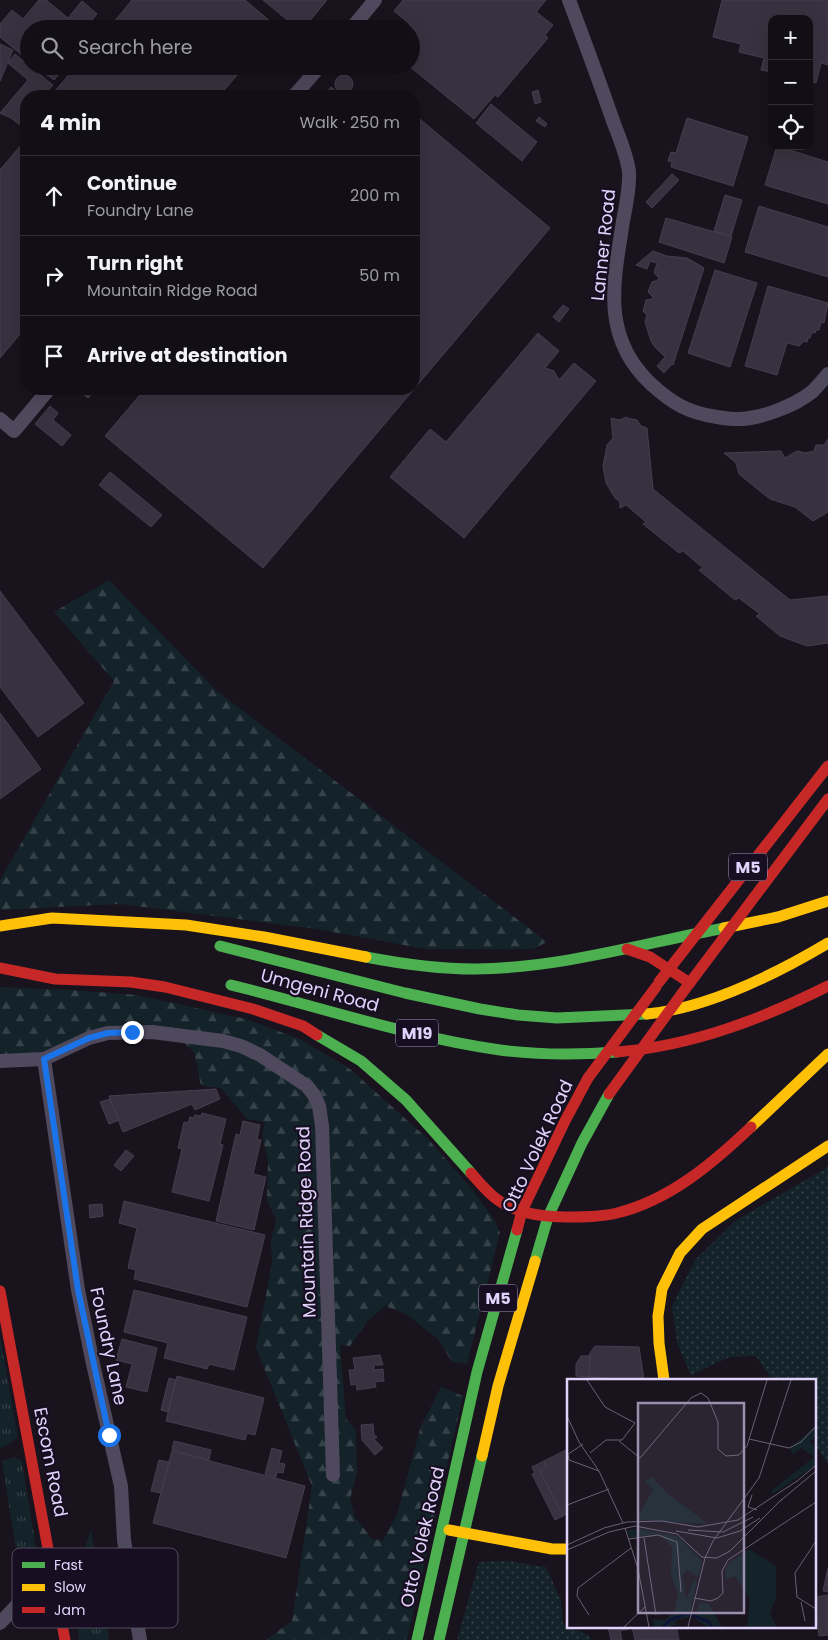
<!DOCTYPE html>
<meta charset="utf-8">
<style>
body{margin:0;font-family:Poppins,sans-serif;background:#1f1c23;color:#f1f3f6}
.controls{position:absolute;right:15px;top:15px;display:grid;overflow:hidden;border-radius:10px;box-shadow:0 5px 20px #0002}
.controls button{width:45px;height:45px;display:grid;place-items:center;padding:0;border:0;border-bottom:1px solid #312e35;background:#120e16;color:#f1f3f6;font:25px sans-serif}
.stop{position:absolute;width:15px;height:15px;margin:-11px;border:4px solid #1a73e8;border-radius:50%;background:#fff}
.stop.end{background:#1a73e8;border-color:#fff;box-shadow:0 1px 5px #0008}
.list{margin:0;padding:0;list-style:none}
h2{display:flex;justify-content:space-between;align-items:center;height:65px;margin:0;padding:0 20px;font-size:21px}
h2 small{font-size:16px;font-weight:400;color:#9c9ca1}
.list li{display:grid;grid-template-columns:32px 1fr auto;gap:15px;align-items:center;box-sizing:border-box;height:80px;padding:0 20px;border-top:1px solid #312e35}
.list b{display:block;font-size:19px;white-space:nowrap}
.list p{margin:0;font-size:16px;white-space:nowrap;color:#9c9ca1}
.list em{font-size:16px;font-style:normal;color:#9c9ca1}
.icon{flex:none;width:28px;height:28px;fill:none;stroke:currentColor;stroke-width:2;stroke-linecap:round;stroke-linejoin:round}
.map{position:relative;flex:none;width:828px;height:1640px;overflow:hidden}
.search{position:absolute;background:#120e16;box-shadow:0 5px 20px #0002;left:20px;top:20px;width:400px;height:55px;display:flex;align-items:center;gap:12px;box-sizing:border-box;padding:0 18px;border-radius:28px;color:#9c9ca1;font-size:19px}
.panel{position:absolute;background:#120e16;box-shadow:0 5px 20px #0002;left:20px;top:90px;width:400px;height:305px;border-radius:20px}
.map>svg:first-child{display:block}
.grass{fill:url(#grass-tufts)}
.forest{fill:url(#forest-firs)}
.park{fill:url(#park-dots)}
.building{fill:#38313f;stroke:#463e50}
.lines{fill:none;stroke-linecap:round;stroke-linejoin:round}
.street{stroke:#4f495d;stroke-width:14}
.fast{stroke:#4caf50;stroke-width:11}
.slow{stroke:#ffc107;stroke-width:11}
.jam{stroke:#c62828;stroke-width:11}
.jam-bridge{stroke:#c62828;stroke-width:11}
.route{stroke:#1a73e8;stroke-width:6}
.labels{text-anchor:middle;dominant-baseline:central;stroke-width:4.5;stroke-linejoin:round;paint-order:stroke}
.shield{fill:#170f21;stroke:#a598ba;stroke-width:1}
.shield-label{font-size:16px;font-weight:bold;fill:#e2d3fc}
.street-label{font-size:18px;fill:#e2d3fc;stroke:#170f21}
.inset-river{fill:none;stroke:#0e1239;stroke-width:2.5}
.inset-road{fill:none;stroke:#696076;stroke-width:1}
.view{fill:#9b90ae;fill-opacity:0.15;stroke:#9b90ae;stroke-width:2.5}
.inset-edge{fill:none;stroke:#e2d3fc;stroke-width:2.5}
.key{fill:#170f21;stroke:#544a63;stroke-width:1}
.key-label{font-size:14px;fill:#e2d3fc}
</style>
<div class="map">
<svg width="828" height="1640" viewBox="0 0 828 1640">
<defs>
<pattern id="grass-tufts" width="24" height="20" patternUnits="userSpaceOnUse" patternTransform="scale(1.25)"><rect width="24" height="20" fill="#142329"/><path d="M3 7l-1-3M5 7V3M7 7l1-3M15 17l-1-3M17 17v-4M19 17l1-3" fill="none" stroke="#364249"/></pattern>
<pattern id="forest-firs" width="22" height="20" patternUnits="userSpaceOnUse" patternTransform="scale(1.25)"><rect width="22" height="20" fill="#142329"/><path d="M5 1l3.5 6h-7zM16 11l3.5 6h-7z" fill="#364249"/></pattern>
<pattern id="park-dots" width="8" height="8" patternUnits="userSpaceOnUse" patternTransform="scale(1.25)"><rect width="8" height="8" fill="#142329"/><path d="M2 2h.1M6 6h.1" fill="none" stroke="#364249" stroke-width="1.8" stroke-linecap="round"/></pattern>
</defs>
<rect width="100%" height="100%" fill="#18131d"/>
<g class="grass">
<path d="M0 1337 18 1437 6 1446 0 1448Z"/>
<path d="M15 1457 22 1461 40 1573 38 1581 28 1585 21 1581 2 1461Z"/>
<path d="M91 1529 109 1640H79L72 1590Z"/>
</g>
<g class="forest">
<path d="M109 580 217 691 547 942 533 949H426L316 929 120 904 0 910V880L114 681 54 612Z"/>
<path d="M0 987 71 990 137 995 246 1019 302 1040 350 1069 428 1139 472 1189 495 1221 500 1233 467 1364 452 1362 438 1339 406 1314 385 1306 368 1321 350 1346 340 1345 346 1419 356 1430 357 1473 350 1499 355 1517 372 1539 383 1540 397 1514 421 1426 441 1387 463 1396 407 1640H266L292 1621 312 1486 256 1348 272 1263 271 1242 276 1220 267 1200 268 1161 262 1135 265 1122 247 1119 221 1088 201 1086 194 1052 175 1034 108 1033 58 1053 0 1062Z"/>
</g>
<g class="park">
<path d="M828 1167V1464L814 1444V1380H772L756 1356 730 1357 691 1375 677 1343 672 1306 695 1260 735 1221Z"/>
<path d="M508 1561 546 1567 561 1600 563 1624 589 1636 591 1640H457L479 1562Z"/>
</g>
<g class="building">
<path d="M39 0H46L68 18 82 1 97 14 92 20 102 29H29V61L0 37V24L12 10 23 19Z"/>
<path d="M132 0H245L277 27 276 29H108Z"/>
<path d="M263 0H327L303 29H298Z"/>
<path d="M403 0H546L536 12 553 25 545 35 548 38 498 97 495 95 474 119 409 66H411V56L416 50 411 47V29H407L410 24 394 11Z"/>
<path d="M722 0H828V65L821 63 816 83 809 81V19H772V72L761 70 764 58 739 52 741 44 713 37Z"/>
<path d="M0 44 13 50 0 81Z"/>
<path d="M15 54 53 85 43 96H26V117L20 125 11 118 0 113 28 80 8 63Z"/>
<path d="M35 66H66L54 80Z"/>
<path d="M76 66H245L219 96H51Z"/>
<circle cx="344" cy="84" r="9"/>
<path d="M331 87 342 96H324Z"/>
<path d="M538 90 541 102 535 104 532 92Z"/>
<path d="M491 104 537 142 522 161 476 123Z"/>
<path d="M414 114 550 228 263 568 105 436 145 389H414Z"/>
<path d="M539 117 547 124 545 127 536 121Z"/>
<path d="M687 118 748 137 733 186 671 167 672 162 668 161 671 152 676 153Z"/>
<path d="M26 139V327L0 358V170Z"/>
<path d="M777 146 828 162V204L765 185Z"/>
<path d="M672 174 679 180 652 208 646 202Z"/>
<path d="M725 195 742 200 731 236 714 231Z"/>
<path d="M759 206 828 227V277L745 252Z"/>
<path d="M666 218 732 237 724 263 659 242Z"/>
<path d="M653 251 667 256 687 258 704 268 673 365 672 364 664 373 657 366 665 357 655 347 651 341 645 322 647 315 643 311 646 300 652 299 653 297 648 292 652 282 658 280 659 278 654 273 657 263 650 261 647 269 636 265Z"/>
<path d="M715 270 757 283 730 367 688 353Z"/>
<path d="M768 286 828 303 824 323 821 322 819 330H816L815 333 812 332 810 338H808L807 342 804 341 799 346 787 343 777 375 745 366Z"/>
<path d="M563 305 569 309 559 322 553 317Z"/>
<path d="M538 333 559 351 545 368 554 371 559 380 574 363 596 381 464 538 390 477 430 429 446 442Z"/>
<path d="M79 389H96L88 398 78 390Z"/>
<path d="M50 406 58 413 53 420 71 435 62 446 35 424Z"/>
<path d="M627 417V418L637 420 641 426 647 428 653 489 790 600 828 596V643L807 646 780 636 756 616 760 614 739 598 735 600 699 570 703 568 683 551 679 553 643 524 646 522 626 505 620 508V502L615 498 606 483 603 466 607 445 613 438 611 418 619 420Z"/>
<path d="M828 439V512L813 521 795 507 770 499 756 488 739 474 736 463 724 453 781 451 785 458 797 451 806 453 814 451 816 445H824Z"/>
<path d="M110 472 162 515 151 527 99 485Z"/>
<path d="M0 591 84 703 38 737 0 687Z"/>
<path d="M0 713 41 769 0 799Z"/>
<path d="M216 1089 220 1099 195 1110 192 1104 123 1132 109 1096Z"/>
<path d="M110 1099 119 1120 109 1124 100 1102Z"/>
<path d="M202 1113 226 1119 220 1144 223 1145 209 1201 172 1192 182 1149 178 1148 184 1122 188 1123 190 1117 194 1118 195 1115 201 1116Z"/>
<path d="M243 1121 260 1125 257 1139 261 1140 253 1174 266 1177 254 1230 216 1221 236 1134 240 1135Z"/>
<path d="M126 1150 134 1156 121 1171 114 1165Z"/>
<path d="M124 1201 265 1235 247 1307 134 1279 136 1270 128 1268 137 1228 119 1223Z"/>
<path d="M102 1204 103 1216 90 1218 89 1205Z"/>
<path d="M134 1290 247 1317 234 1370 209 1364 207 1369 164 1358 168 1343 124 1332Z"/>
<path d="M122 1339 157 1348 147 1392 126 1387 132 1364 116 1360Z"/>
<path d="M595 1346 639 1347 644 1380H606V1378L589 1377 590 1353Z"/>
<path d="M380 1355 383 1365H374V1370L383 1369 384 1381 375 1382 376 1387 357 1390 356 1384 351 1385 349 1370H355L353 1358Z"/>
<path d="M581 1356H590L589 1377 576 1376V1364Z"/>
<path d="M177 1376 264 1398 255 1435 247 1433 245 1440 166 1421Z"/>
<path d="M169 1378 176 1380 168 1412 161 1410Z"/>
<path d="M373 1424 374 1435 377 1437 374 1439 383 1448 375 1455 362 1440 361 1425Z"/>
<path d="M174 1441 211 1450 209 1460 172 1450Z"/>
<path d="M272 1448 282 1451 279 1463 285 1464 283 1473 277 1472 276 1477 265 1474Z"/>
<path d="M568 1449V1513L563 1516 540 1471 547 1467 544 1461Z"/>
<path d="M172 1451 305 1486 286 1558 153 1523Z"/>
<path d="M159 1460 169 1462 161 1493 151 1491Z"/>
<path d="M544 1461 547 1467 540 1471 563 1516 555 1520 532 1474 535 1473 532 1467Z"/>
<path d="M828 1568V1592L823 1591Z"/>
<path d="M828 1595V1635L819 1636 815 1597Z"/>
<path d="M608 1626H632L633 1628 620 1631 622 1640H611Z"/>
<path d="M632 1626H676L679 1640H635Z"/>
</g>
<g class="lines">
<g class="street">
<path d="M569 0C584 40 599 80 613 121 619 137 627 155 629 172 630 188 626 205 623 221 614 281 600 336 651 384 672 403 688 413 717 417 723 418 729 419 735 419 758 420 795 406 813 391 818 386 823 380 828 374"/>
<path d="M351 29 375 0"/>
<path d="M294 96 320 66"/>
<path d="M0 419 14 431 49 389"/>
<path d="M44 1059 78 1290 93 1364 121 1486 124 1540 140 1640"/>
<path d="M0 1061 44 1059 89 1038 108 1033 152 1032 223 1041 241 1046 260 1055 307 1086 314 1095 319 1106 322 1126 333 1475"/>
<path d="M0 1623 24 1598 36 1592H57"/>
</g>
<g class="fast">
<path d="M220 946 405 993 480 1009 518 1015 557 1018 647 1014"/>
<path d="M366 957C402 964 439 969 476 969 560 968 641 944 724 928"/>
<path d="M231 985C320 1007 409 1037 500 1050 539 1055 578 1055 617 1052"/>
<path d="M317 1035 361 1061 406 1100 471 1173"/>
<path d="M535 1261 548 1217 582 1143 609 1094"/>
<path d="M417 1640 477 1372 517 1230"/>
<path d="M439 1640 482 1456"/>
</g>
<g class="slow">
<path d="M0 926 52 918 186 925 264 937 366 957"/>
<path d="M724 928 778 917 828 901"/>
<path d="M647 1014C707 1008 776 974 828 943"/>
<path d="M751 1127 828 1054"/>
<path d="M664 1380 659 1343 658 1316 662 1289 680 1253 702 1229 828 1146"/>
<path d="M482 1456 498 1386 535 1261"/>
<path d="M449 1530 552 1549H568"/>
</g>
<g class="jam">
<path d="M627 949 650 957 690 983"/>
<path d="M0 968 55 979 131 982 165 987 253 1009 303 1026 317 1035"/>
<path d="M659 982 828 766"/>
<path d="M680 996 828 799"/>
<path d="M617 1052C692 1046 762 1019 828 986"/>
<path d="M471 1173C479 1182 490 1196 501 1202 520 1214 545 1217 567 1217 584 1217 601 1217 617 1213 670 1200 713 1163 751 1127"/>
<path d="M517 1230 522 1211 565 1121 588 1078"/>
<path d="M0 1291 65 1640"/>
</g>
<g class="jam-bridge">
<path d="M588 1078 656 987"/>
<path d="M609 1094 678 999"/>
</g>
</g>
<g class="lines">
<path class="route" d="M109 1435 78 1290 44 1059 89 1038 108 1033 132 1032"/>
</g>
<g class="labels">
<g class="shield">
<rect x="729" y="853.5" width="38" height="27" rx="4"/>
<rect x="396" y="1019.5" width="42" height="27" rx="4"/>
<rect x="479" y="1284.5" width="38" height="27" rx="4"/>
</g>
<g class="shield-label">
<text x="748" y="867">M5</text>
<text x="417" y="1033">M19</text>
<text x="498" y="1298">M5</text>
</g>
<g class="street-label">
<text transform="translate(603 245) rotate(-84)">Lanner Road</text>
<text transform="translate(320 990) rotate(15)">Umgeni Road</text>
<text transform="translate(537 1146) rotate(-65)">Otto Volek Road</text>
<text transform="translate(306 1222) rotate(-92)">Mountain Ridge Road</text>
<text transform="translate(109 1346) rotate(78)">Foundry Lane</text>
<text transform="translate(51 1462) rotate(79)">Escom Road</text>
<text transform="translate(422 1537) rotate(-77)">Otto Volek Road</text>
</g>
</g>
<g transform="translate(567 1379)">
<rect width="249" height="249" fill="#18131d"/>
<path d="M249 47V57L243 63 249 69V86L206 115 204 112 247 78 234 69 226 76 223 69Z" fill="#142329"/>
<path d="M85 98 99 113 141 145 69 141 86 111 78 102ZM73 150 110 157 135 182 131 198 120 191 115 196 119 221 127 201 130 202 122 238 109 241 108 246 100 248H87L86 240 98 241 108 231 111 214 104 196 105 168 93 156 63 159 61 151Z" fill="#142329"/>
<path d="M182 170 209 187V218L203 235 210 248H180L183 220 168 197 159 200 158 196 160 185ZM132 224H141L155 248H141L128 240Z" fill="#142329"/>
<path class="inset-river" d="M96 248 103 241 121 234 142 243 145 248"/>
<path class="inset-road" d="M20 1 38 28 68 44 55 61H39L23 74M0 37 12 63 32 92 56 144M182 60 222 69 234 63 249 47M52 62 73 79 124 19 134 14 141 19 151 43V70L159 77 172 76 180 67 200 1M0 76 16 65M1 76 2 81 32 92M229 103 249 86M185 116 181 128 190 131M212 123 249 92M0 126 42 110M58 149 71 190 82 248M121 151 156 153 186 138M109 152 150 159 173 152 193 139M77 159 89 236M62 160 91 156 110 163 114 213M249 162 228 194 230 218 249 230M0 166 37 149 60 143 95 142 131 148 171 141 230 102M0 171 42 153 68 147 110 155 135 178 150 179 163 172 215 120M127 219 144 222 151 219 156 214 155 192 161 181 249 123M234 223 238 242M22 236 10 217 11 209 64 169M57 248 78 228M121 248 138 179 146 162 192 99 224 1"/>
<path class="view" d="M71 24H177V234H71Z"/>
<rect width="249" height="249" class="inset-edge"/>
</g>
<rect x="12" y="1548" width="166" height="80" rx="8" class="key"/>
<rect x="22" y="1562" width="23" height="6" fill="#4caf50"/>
<rect x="22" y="1584" width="23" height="7" fill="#ffc107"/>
<rect x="22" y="1607" width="23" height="6" fill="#c62828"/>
<g class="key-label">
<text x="54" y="1570">Fast</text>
<text x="54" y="1592">Slow</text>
<text x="54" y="1615">Jam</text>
</g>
</svg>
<div class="controls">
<button>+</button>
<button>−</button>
<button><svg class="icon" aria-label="locate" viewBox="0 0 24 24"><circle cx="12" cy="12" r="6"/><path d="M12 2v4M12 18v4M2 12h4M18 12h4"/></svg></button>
</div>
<div class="stop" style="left:109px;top:1435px"></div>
<div class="stop end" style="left:132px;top:1032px"></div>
<div class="search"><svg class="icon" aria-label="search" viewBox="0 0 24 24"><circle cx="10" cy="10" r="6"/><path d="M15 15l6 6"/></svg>Search here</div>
<section class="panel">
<h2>4 min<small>Walk · 250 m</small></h2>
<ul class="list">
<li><svg class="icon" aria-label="ahead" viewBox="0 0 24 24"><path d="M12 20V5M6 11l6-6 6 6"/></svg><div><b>Continue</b><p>Foundry Lane</p></div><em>200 m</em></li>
<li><svg class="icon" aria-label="right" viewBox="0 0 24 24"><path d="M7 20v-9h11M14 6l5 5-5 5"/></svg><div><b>Turn right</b><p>Mountain Ridge Road</p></div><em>50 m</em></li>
<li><svg class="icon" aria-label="arrive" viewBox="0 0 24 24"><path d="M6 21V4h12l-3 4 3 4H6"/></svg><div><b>Arrive at destination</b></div></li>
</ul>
</section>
</div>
